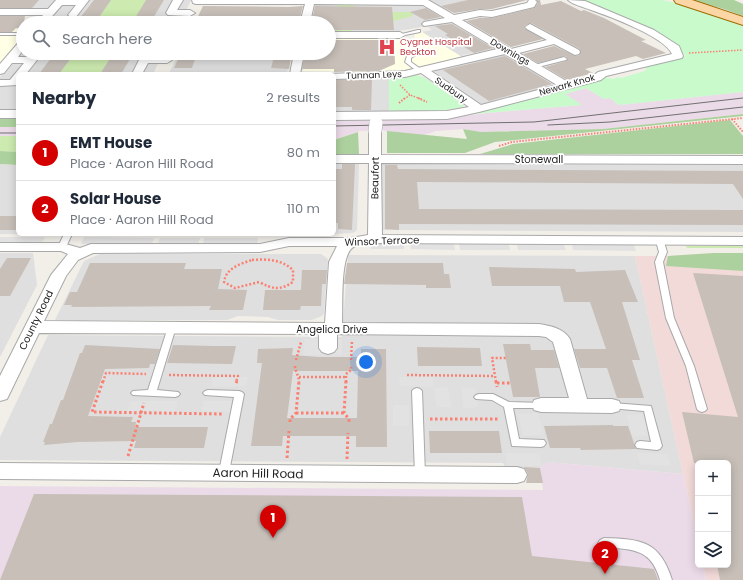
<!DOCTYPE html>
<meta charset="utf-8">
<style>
body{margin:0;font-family:Poppins,sans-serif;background:#f2f2f3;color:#1f2937}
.controls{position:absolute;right:12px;bottom:12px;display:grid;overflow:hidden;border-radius:6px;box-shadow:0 2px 10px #0003}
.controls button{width:36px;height:36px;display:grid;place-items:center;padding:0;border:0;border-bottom:1px solid #e0e1e3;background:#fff;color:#1f2937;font:20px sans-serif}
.you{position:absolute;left:366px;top:362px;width:14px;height:14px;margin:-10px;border:3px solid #fff;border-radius:50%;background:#1a73e8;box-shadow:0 0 0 6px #1a73e833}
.badge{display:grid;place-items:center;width:26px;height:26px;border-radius:50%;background:#d40000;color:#fff;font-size:13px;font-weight:700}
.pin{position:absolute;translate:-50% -33px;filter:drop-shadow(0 1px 2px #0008)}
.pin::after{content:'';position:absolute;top:21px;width:14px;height:12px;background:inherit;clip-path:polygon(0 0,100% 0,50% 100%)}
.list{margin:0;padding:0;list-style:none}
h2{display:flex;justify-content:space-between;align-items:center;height:52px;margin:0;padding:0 16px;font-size:17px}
h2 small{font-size:13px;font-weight:400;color:#747a83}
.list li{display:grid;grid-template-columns:26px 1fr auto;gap:12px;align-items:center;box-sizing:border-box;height:56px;padding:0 16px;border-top:1px solid #e0e1e3}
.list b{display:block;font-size:15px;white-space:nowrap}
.list p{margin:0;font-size:13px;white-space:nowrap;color:#747a83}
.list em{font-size:13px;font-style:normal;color:#747a83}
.icon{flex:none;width:22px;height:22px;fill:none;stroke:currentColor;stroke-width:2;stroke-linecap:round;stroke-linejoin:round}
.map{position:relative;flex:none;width:743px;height:580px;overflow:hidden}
.search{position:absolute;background:#fff;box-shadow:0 2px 10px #0003;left:16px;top:16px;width:320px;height:44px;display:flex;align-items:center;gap:10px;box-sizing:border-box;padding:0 14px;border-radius:22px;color:#747a83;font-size:15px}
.panel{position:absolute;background:#fff;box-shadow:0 2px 10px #0003;left:16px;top:72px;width:320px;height:164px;border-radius:6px}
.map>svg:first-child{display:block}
.residential{fill:#e0dfdf}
.commercial{fill:#f2dad9}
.industrial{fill:#ebdbe8}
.education{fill:#ffffe5}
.grass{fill:#cdebb0}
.forest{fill:#add19e}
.park{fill:#c8facc}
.parking{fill:#e2e2e2}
.building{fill:#c7bfb8;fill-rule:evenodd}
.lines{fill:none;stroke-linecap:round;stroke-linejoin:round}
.service-casing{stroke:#a9a9a9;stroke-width:2}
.minor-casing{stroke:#a9a9a9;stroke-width:2}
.primary-casing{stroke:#a06b00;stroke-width:2}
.path-far3{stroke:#fa8072;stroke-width:1.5;stroke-dasharray:1.5 1.5;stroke-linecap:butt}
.path-far2{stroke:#fa8072;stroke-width:2;stroke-dasharray:1.5 1.5;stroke-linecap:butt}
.path-far1{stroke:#fa8072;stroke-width:2.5;stroke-dasharray:2 2;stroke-linecap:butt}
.path{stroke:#fa8072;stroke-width:3;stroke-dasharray:2.5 2.5;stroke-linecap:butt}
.service{fill:#fff;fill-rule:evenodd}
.minor{fill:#fff;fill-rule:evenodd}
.primary{fill:#fcd6a4;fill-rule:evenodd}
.tram{stroke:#707070;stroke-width:1}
.minor-bridge-casing{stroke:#a9a9a9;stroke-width:14;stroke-linecap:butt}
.minor-bridge{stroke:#fff;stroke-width:13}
.labels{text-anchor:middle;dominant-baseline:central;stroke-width:3.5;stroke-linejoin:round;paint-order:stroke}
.far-health-label{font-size:9px;fill:#be3a42;stroke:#fff;text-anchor:start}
.far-street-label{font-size:9px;fill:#222;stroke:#fff}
.street-label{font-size:10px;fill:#222;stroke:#fff}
.near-street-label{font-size:12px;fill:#222;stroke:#fff}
</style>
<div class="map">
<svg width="743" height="580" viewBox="0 0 743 580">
<rect width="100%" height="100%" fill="#f2efe9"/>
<g class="residential">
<path d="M0 0H56L48 10 0 9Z"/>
<path d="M65 0H191L180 23H46Z"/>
<path d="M412 0H509L449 12 428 0Z"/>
<path d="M318 4H419L441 17 421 22 427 26 387 33 329 31V23H313L315 6Z"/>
<path d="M444 23 454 24 494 49 463 55 462 57 422 32 432 30 428 27Z"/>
<path d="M23 50V53H163L153 74H18V110H0V77Z"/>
<path d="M179 53H292L287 73H169Z"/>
<path d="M503 55H506L557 84 479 105 434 71Z"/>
<rect x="334" y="78" width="55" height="34"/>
<path d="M334 163 359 164 357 230 353 233 334 234Z"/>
<path d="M0 164 18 165V234H0Z"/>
<path d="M382 164 743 165V232L382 230Z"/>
<path d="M0 253H33L37 285 0 357Z"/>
<path d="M100 254H321L328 259 324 313 322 316 312 320H278L268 317 238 316 227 320H55L84 261Z"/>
<path d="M348 255 635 256 683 474 547 462 540 468 505 467 503 463 0 460V437L48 335 342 337Z"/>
</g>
<path class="commercial" d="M714 253H743V580H706L703 565H728V463H698V542L635 256H668Z"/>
<g class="industrial">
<path d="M586 88 604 99 610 98 619 105 743 92V114L603 129 481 132 463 129 436 131 409 140 383 130 360 131 334 140V121L440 119 488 113 581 105 565 94Z"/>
<rect x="0" y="118" width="18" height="22"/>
<path d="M547 462 683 474 698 542V565H703L706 580H0V486L543 490 540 468Z"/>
</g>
<g class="education">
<path d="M0 29H23V39L0 66Z"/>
<path d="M422 32 462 57 394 72 303 71 307 53H329V37H397L405 40 414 39 415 34Z"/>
</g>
<g class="grass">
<path d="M111 0H147L136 17H99Z"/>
<path d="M338 4H354L353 12H412L413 16 394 21 393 24H352V31H335Z"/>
<path d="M74 54H113L100 74H59Z"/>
<path d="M0 136H18V152L0 151Z"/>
<path d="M686 246H743V248H687Z"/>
</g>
<g class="forest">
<path d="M690 0H734L743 4V16L724 9Z"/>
<path d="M743 114V116L495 142 465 153H387V131L467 139 463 129 481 132 603 129Z"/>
<rect x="0" y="118" width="18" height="9"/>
<path d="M730 120 743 136V154H480L513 144Z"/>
<path d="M358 132 359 154H334V140Z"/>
<path d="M0 151 18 152V165L0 164Z"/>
<path d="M714 253H743V271L666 266 668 256Z"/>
</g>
<g class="park">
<path d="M579 0H662L682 4 743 26V92L619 105 610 98 604 99 586 88 565 94 582 105 472 114 605 77 613 79 618 77 621 78 645 71 647 66 650 64 686 56C655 26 619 13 579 0Z"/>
<path d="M417 75 425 78 464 105 463 107 435 112H389V78Z"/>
</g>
<g class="parking">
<path d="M0 237H45L42 243H0Z"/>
<path d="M84 237 154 238 152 244H81Z"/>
<path d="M160 238H200L198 244H158Z"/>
<path d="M204 238H258L257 244H203Z"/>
<rect x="371" y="243" width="33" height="6"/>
<path d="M410 244H454L455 250 411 249Z"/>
<path d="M459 244H509L510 250H460Z"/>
<path d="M517 244 564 245 566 250H518Z"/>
<path d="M572 245H634L636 251 573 250Z"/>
<path d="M305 339H342V355H303Z"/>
<path d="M213 377H248L246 386 211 387Z"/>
<path d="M399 377H433L434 387 400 386Z"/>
<path d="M448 387 451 407H437L434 388Z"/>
<path d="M461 388H475L478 407 464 408Z"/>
<path d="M131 401H178L175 412 127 411Z"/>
<path d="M204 401H232L230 412 202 411Z"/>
<rect x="393" y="405" width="16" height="21"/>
<path d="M538 413 544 435 523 436 518 414Z"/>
<path d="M645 414 653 436H633L626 415Z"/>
<path d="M505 453H539L542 466H507Z"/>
<path d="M637 453 667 454 671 466 640 464Z"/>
</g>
<g class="building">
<path d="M0 0H39L32 8H0Z"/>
<path d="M94 0H111L95 23H76Z"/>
<path d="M146 0H164L150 23H132Z"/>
<path d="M468 0H527L492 9H480L454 13 441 6Z"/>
<path d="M537 0H540L541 5 561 1 581 11 584 10 604 18 646 40 641 41 666 53 643 59 636 56 585 69 593 73 567 80 545 67 566 61 568 59 565 56 538 63 523 54 554 46 575 56 580 55V49L531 23 524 26V28L543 39 511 47 466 21 480 18H492L534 8 538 3Z"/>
<path d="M203 6 289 7 303 6 299 21 296 23H195Z"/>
<path d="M315 6 392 7 394 30H329V23L312 21Z"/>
<path d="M426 8 441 17 425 20 410 12Z"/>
<path d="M0 16H25L23 28H16L12 32H0Z"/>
<path d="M452 24 493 48 474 53 445 35 448 34 435 26Z"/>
<path d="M329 40H394L395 64 379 71 334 72V69H302L305 53H329Z"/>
<path d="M181 53H197L192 68H174Z"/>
<path d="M275 53H292L289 69 271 68Z"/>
<path d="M54 54H74L59 74H39Z"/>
<path d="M113 54H133L121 74H100Z"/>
<path d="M505 56 552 84 489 101 443 70Z"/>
<path d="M372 79 371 110H352V107H334V80Z"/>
<path d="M342 164H355L352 230 338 229V223H334V169H342Z"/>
<path d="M385 165H397L398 169 743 171V199L733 184 417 182 419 209 743 210V225L399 224V230L385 229Z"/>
<rect x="0" y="216" width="18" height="14"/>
<path d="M7 258H31L10 296H0V269Z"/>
<path d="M90 263H186L184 269H222L218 289 247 290 243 310H209L211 306 71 307 72 305H64L70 292H77Z"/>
<path d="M347 263H443L444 274H449L451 288H426V285L344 284Z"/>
<path d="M489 267 575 269 576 272 625 270 638 302H622L640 360H632L644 398H617L607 368H580L574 349H606L590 302H564L560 286H492Z"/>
<path d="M302 270H327L326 284H322L321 306H301L300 310H263L265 290H301Z"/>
<path d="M693 273 743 276V580H720L717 565H728V463H694L682 412 738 417Z"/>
<path d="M503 344H530L531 350H554L559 368H535L540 397H513Z"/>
<path d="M85 345 160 349 155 364H150L149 368 105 369 88 416 133 417 131 422H136L135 427H208L204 448H134L136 441 78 442 44 445 45 442H43L50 424H52L61 400H63L80 353H82Z"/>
<path d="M173 345 213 346H236L232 364 167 363Z"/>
<path d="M417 347 480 348 482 366H418Z"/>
<path d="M293 348 292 355 319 357H361V349H386L387 447H356V436H283L282 446H251L262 363H257L258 349ZM293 371H358L357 418H287Z"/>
<path d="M613 425V426H628L636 449 581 450 580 448H550L544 426Z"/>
<path d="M429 431H499L502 453H430Z"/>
<path d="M524 467 540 468 543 483H526L528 474Z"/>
<path d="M34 494 522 497 532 556 654 569 658 580H0Z"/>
</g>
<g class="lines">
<g class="service-casing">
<g id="service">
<path d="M418 30H420V32L400 36 398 35Z"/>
<rect x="0" y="33" width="23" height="2"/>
<path d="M413 53 416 55 411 58V62L422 70V72H418L405 62 407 56Z"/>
<path d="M564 57 567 59 566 60 534 68 531 66Z"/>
<path d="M64 234H72L66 247 62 249 58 247Z"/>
<path d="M657 239H663L667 252 663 262 674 318 694 366 707 409 705 411 702 412 699 411 697 409 686 366 666 318 655 262 659 252 656 241Z"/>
<path d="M172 324 176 327 157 390 178 392 180 394 178 396 175 397 133 395 131 393 133 391 148 390 168 327Z"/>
<path d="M417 388 420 389 422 391 425 475 424 478 420 479 416 478 415 475 412 391 414 389Z"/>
<path d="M208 390 239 391 242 392 244 394 229 472 228 475 224 476 220 475 219 472 234 397 205 395 203 393 205 391Z"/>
<path d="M479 394H493L509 402 544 403 546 405 544 407 541 408H513L519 439 544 440 546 443 544 446 541 447 512 446 504 407 492 400 476 399 474 397 476 395Z"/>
<path d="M612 403 651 406 662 446 660 449 657 450 637 448 635 445 637 442 640 441 651 442 644 411 609 408 607 406 609 404Z"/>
<path d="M604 538C641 539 660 541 672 580H660C653 555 641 550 616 548 610 548 605 548 600 546L598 543 600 540Z"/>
</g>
</g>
<g class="minor-casing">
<g id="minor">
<path d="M56 0H89L76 17 73 18 68 15 76 5H62L47 22 44 23 39 20 43 15H0V9H48Z"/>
<path d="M173 0H183L177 10H190L195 13 190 16 168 15 166 13Z"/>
<path d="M192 0H428L454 15 480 10 492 11 527 3 529 0H535L537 2 534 7 492 17 480 16 462 20 511 49 547 40 527 29 525 27 530 24 579 50 580 52 579 54 575 55 554 44 519 53 568 82 593 76 598 72 672 54C665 37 609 16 591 10 584 7 573 5 568 0L585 1 654 30 679 46 683 56 682 58 606 76 601 80 571 88 479 112 447 119 334 120V112L447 111 469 107 421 73 405 77 334 79V74H330L405 71 497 49 452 22 424 26 422 24 424 22 445 18 423 5 314 4 310 23H300L305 4H196L193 3ZM505 54 557 85 481 105 431 71Z"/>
<path d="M329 32H400L405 35 400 38H329Z"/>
<path d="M23 41V50L18 57H32L37 60 26 74H18L17 85 0 86V80H10L24 63H12L4 73 0 74V64L19 42Z"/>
<path d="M294 53H304L300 74H290Z"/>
<path d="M144 57H167L172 60 167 63H148L142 74H132L140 58Z"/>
<rect x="0" y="110" width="18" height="8"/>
<path d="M375 127 381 131V155L743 156V164L381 163 382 235 743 237V245L375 243C368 244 356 243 351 249 340 261 343 306 342 323L539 324C551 326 563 328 570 339L587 399H612L619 401 621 406 619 411 612 413 541 412 534 410 532 405 534 400 541 398H569L553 342 546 337 539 336 337 334V348L334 352 328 354 322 352 319 348V334L39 333 7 399 0 401V376L51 275 68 254 61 251H0V243H62L80 248 91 244H260L289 238H351L368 235 369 163H334V155H369V131ZM289 246H337L329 262 325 323 44 321 66 276 78 260 93 253 260 252Z"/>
<path d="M0 463 517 467 524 469 527 475 524 481 517 483 0 479Z"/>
</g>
</g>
<g class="primary-casing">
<path id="primary" d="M674 0H692L743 17V25L676 3Z"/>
</g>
<g class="path-far3">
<path d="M689 53 743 50"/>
<path d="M400 85 410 95 421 99"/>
<path d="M404 99 410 95"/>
</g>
<g class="path-far2">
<path d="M418 98 427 102"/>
<path d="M399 103 405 98"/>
<path d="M732 119 743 132"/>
<path d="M499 146 512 142 743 118"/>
</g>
<g class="path-far1">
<path d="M252 260C267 259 281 259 293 270V282C279 291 273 289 259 282L235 288 224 282C226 268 240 264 252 260Z"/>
<path d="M296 360 301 342"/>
<path d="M351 360 352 341"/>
<path d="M295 366C295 372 299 375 299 382"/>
<path d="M169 375 238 376 236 382"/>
<path d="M407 375 495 376"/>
<path d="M299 377H346"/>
<path d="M103 382 106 373 146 374"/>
<path d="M346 382V374L351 370V367"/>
<path d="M496 382 492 358H506"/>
</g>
<g class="path">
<path d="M103 381 92 412 223 414"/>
<path d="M346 381 344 413 349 419V424"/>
<path d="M496 381 497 387"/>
<path d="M236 383 237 381"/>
<path d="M497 383H511"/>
<path d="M296 413H344"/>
<path d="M430 419H499"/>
<path d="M290 422V419L296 413 299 381"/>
<path d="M128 456 144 403"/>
<path d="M287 458 289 431"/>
<path d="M347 459 348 433"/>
</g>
<use href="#service" class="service"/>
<use href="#minor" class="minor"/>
<use href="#primary" class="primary"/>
<g class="tram">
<path d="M548 125 610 122 743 107"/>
<path d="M334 126 534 122 743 98"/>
<path d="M0 133H18"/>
</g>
<g class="minor-bridge-casing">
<path id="minor-bridge" d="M375 131 376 123"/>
</g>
<use href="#minor-bridge" class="minor-bridge"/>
</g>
<defs>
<g id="hospital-bare" transform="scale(1.38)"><path d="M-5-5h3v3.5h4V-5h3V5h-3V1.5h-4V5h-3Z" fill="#e0444e" stroke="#fff" stroke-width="2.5" paint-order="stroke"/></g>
</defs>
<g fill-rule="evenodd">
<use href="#hospital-bare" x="387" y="47"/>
</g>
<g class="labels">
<g class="far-health-label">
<text x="400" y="42">Cygnet Hospital<tspan x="400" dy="10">Beckton</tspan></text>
</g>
<g class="far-street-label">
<text transform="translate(510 52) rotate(30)">Downings</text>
<text transform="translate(374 75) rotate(-2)">Tunnan Leys</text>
<text transform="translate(567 85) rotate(-16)">Newark Knok</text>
<text transform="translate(451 90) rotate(35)">Sudbury</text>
</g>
<g class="street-label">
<text x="539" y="159">Stonewall</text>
<text transform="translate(375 178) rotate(-89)">Beaufort</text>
<text transform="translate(382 241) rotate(-2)">Winsor Terrace</text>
<text transform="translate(36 320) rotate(-64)">County Road</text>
<text x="332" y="329">Angelica Drive</text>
</g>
<g class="near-street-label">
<text transform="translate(258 473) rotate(1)">Aaron Hill Road</text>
</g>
</g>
</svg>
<div class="controls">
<button>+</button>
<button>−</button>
<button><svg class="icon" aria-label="layers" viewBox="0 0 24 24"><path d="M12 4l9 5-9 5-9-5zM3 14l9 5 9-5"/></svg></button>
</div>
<div class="you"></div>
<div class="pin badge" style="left:273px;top:538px">1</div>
<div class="pin badge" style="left:605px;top:574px">2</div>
<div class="search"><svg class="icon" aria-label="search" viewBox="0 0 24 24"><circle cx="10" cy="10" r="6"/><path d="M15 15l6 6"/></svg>Search here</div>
<section class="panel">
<h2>Nearby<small>2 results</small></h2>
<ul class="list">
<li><span class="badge">1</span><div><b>EMT House</b><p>Place · Aaron Hill Road</p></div><em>80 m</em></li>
<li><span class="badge">2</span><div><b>Solar House</b><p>Place · Aaron Hill Road</p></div><em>110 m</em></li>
</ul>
</section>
</div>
